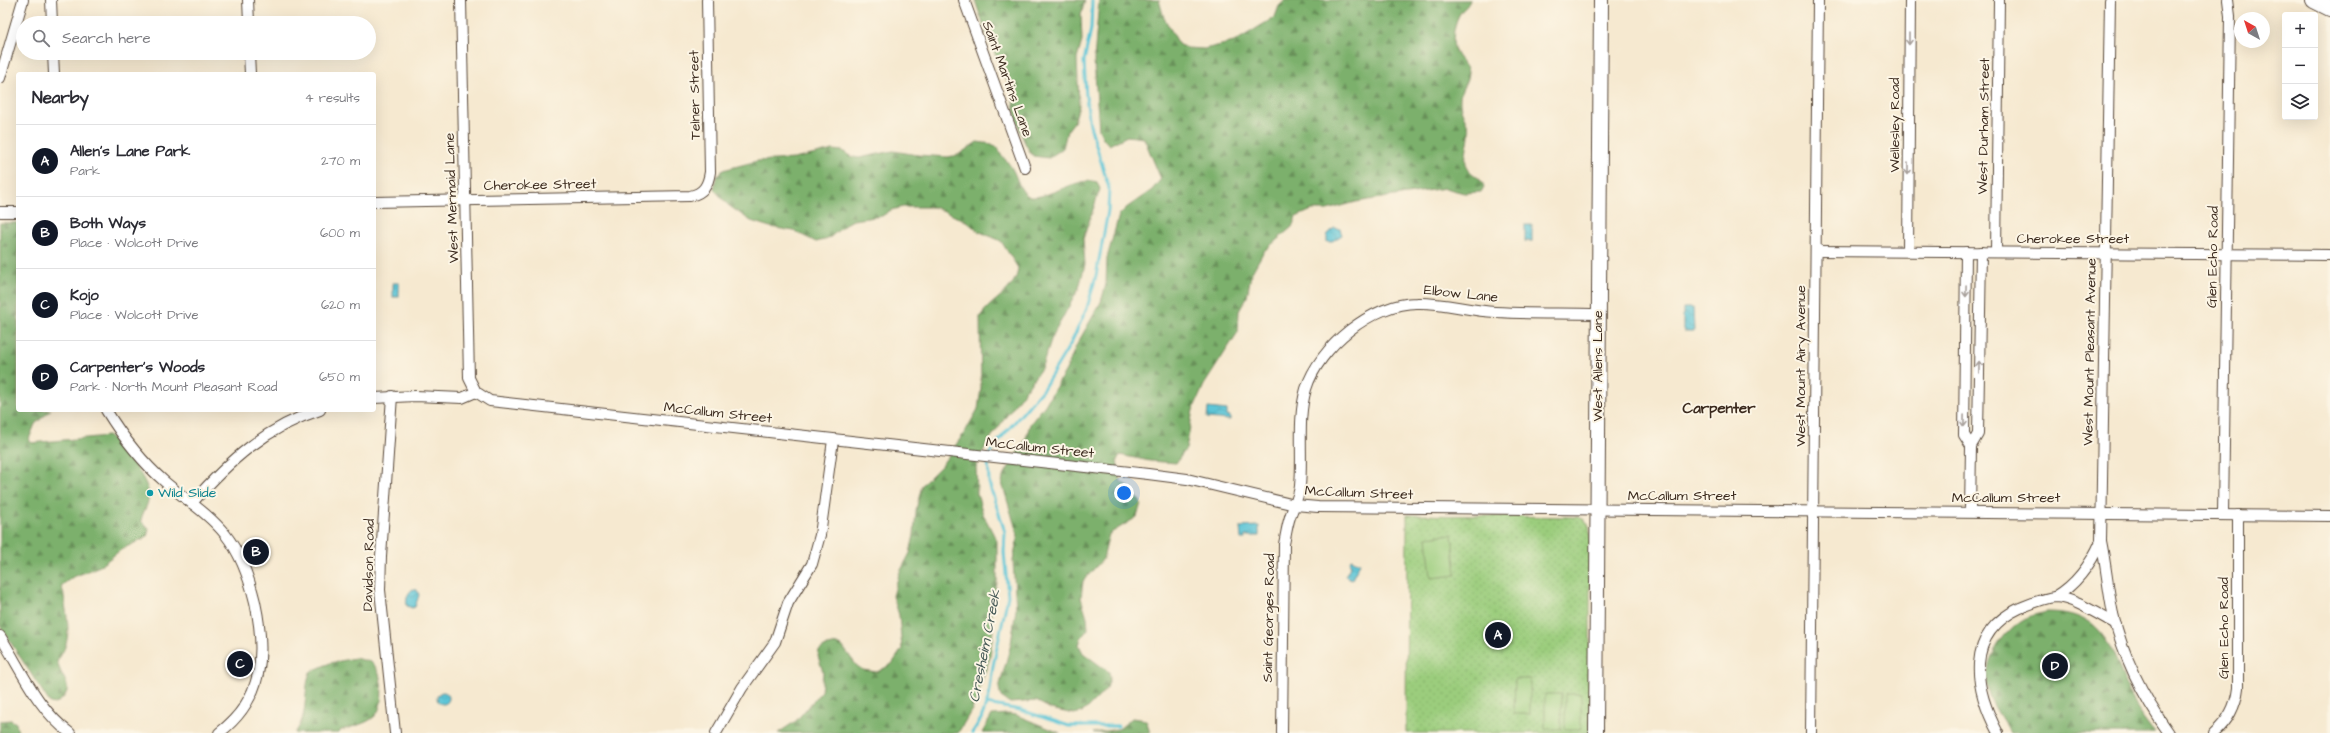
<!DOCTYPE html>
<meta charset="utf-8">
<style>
body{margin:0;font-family:"Architects Daughter",sans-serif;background:#f2f2f3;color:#2b2b33}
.controls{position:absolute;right:12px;top:12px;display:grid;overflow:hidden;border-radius:4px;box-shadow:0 4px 16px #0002}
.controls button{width:36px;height:36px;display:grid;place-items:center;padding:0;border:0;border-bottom:1px solid #e1e1e2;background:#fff;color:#2b2b33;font:20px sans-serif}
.compass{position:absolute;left:2234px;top:12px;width:36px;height:36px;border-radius:50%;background:#fff;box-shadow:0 4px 16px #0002;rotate:321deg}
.you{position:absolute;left:1124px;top:493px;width:14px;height:14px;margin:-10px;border:3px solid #fff;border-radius:50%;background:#1a73e8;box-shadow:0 0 0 6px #1a73e833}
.badge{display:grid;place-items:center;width:26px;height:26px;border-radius:50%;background:#111827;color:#fff;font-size:13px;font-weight:700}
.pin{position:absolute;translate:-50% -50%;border:2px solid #fff;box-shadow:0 1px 4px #0006}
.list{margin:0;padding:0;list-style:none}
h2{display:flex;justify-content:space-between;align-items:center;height:52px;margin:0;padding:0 16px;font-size:17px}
h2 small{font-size:13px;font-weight:400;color:#7c7c81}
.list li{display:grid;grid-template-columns:26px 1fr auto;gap:12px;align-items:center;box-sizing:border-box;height:72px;padding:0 16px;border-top:1px solid #e1e1e2}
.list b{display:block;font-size:15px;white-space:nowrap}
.list p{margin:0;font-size:13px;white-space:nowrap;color:#7c7c81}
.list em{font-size:13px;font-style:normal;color:#7c7c81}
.icon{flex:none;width:22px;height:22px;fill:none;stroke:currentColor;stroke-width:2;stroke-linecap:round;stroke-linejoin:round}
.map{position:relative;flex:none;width:2330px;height:733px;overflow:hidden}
.search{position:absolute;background:#fff;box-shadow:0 4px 16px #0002;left:16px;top:16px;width:360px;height:44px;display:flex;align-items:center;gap:10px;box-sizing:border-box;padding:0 14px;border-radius:22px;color:#7c7c81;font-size:15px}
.panel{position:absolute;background:#fff;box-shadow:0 4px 16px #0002;left:16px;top:72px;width:360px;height:340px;border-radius:4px}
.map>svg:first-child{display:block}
.green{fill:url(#green-dots);stroke:#6b7c4e}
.forest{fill:url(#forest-firs);stroke:#5c6d45}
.pitch{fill:#9bcd7d;stroke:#6b7c4e}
.water{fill:url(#water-waves);stroke:#4b787a}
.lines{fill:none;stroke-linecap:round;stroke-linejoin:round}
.stream{stroke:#5bc5d7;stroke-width:3}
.street-casing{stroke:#574739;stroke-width:12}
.secondary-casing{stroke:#574739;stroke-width:16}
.primary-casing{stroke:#574739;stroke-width:18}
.street{stroke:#fff;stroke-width:10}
.secondary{stroke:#fff;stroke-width:14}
.primary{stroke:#fff;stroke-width:16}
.oneway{stroke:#a79f9a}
.culture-dot{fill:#0f9aa8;stroke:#fcf5e5;stroke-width:1.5}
.labels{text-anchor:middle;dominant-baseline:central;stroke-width:4;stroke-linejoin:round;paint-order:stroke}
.street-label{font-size:14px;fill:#3b2a1e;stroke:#fcf5e5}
.culture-label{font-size:14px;fill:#0d838f;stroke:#fcf5e5;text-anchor:start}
.neighbourhood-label{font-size:15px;font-weight:bold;fill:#3b2a1e;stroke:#fcf5e5}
.water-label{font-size:15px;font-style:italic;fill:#455856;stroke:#fcf5e5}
</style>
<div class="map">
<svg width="2330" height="733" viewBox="0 0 2330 733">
<defs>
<pattern id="green-dots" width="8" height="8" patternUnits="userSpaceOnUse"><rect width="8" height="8" fill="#9bcd7d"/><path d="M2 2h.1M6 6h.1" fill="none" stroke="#86b06c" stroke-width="1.8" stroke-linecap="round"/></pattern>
<pattern id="forest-firs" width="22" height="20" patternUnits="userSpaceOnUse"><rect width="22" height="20" fill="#7cb06c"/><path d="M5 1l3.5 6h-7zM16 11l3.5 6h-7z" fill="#678f58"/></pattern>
<pattern id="water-waves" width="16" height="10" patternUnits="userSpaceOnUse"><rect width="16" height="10" fill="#5bc5d7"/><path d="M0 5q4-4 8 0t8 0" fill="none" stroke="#50a9b8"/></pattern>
</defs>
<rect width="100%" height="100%" fill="#fcf5e5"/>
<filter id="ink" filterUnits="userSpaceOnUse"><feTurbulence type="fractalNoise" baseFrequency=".025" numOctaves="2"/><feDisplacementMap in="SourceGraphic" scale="8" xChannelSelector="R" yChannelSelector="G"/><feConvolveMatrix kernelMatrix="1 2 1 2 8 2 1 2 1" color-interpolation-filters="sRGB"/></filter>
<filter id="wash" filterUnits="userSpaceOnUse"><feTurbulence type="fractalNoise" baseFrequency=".012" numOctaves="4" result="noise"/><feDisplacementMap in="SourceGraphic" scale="16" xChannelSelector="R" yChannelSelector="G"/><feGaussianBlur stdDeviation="0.9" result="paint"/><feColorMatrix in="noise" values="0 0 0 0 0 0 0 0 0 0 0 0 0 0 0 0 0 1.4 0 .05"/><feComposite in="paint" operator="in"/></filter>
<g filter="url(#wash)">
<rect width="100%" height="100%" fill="#f6e9d0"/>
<path class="green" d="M1407 515 1577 517C1588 519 1590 526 1590 536V733H1406Z"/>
<g class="forest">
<path d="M975 0H1085L1081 15 1082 41 1077 59 1079 106 1074 122 1067 131 1063 148 1049 158 1033 156C1022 142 1012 112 1013 94L987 36Z"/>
<path d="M1099 0H1159L1164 18 1179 44 1186 48 1204 49 1234 42 1275 17 1279 6 1286 0H1470C1468 6 1464 8 1461 12 1454 21 1451 42 1455 51 1458 59 1466 64 1468 72 1468 82 1460 90 1460 98 1459 112 1467 119 1469 130 1470 142 1464 152 1466 164 1468 175 1482 176 1484 187L1481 192 1464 193 1445 188 1356 202 1327 210H1312L1296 217 1292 227 1264 251 1251 274 1247 297 1239 311 1238 332 1204 385 1193 410 1186 449 1176 463 1150 461 1120 455 1117 460 1121 482 1130 488 1141 503 1137 517 1109 534 1103 559 1083 581 1081 598 1087 617 1088 629 1081 638 1079 645 1083 653 1109 672 1110 678 1107 688 1089 707 1082 712 1074 714 1051 709 1036 701 1010 703 1001 697 999 688 1011 644 1016 609 1013 561 1018 536 1002 483 1003 477 1026 438 1030 424 1045 405 1066 370 1076 346 1101 302 1106 284 1107 258 1119 215 1126 208 1152 190 1161 179 1144 138 1127 136 1109 145 1103 138 1099 130 1094 60Z"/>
<path d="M977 142 992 144 999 149C1001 157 1007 160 1011 167 1018 177 1018 191 1030 197 1051 198 1079 176 1097 182L1100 189 1083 239 1085 264 1079 288 1052 337 1042 367 987 443 976 467 977 494 983 514 997 541V583L991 607 993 630 990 658 980 685 977 701 958 733H778L796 721 821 692 823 672 818 656 819 651 824 647 837 644 842 646 857 666 863 670 877 672 892 664 902 649 899 615 893 596 899 574 910 553 914 535 916 510 922 485 941 466 965 432 978 409 981 389 980 317C990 300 1017 290 1018 268L1001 241 978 231 966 221 934 207H903L891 210 882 216 853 220 846 224 828 239 816 242 794 231 770 227 751 221 728 205 714 189 717 176 723 170 757 161 794 159 833 150 842 151 853 157 859 158 893 151 918 155 948 157 958 155Z"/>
<path d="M0 223H18V410H51L35 424 29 439 31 443 108 436C120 442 149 481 149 495 149 505 142 512 141 521L149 529 147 537 122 549 100 566 71 578 61 586C65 594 64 601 66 610 69 629 70 644 57 661 61 680 79 689 55 704L50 703 0 626Z"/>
<path d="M2048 612C2109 612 2113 657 2133 702 2138 713 2147 724 2154 733H2010C2004 721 1995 710 1990 698 1979 668 1999 634 2024 619 2031 615 2040 614 2048 612Z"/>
<path d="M355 658C360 660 368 660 372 663 384 673 385 705 375 716 367 724 351 727 341 730L339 733H295C309 715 303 692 310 672L330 663Z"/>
<path d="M1008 714 1016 715 1060 733H982L992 715Z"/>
<path d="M1132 718 1146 720 1150 733H1093L1119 729Z"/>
<path d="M11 720 16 723 18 733H0V721Z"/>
</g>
<g class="pitch">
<path d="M1452 534 1456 575 1431 578 1427 537Z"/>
<path d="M1515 679H1530V714H1514Z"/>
<rect x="1545" y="694" width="16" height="35"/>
<rect x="1565" y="694" width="16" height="35"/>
</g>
<g class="water">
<rect x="1525" y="225" width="7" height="16"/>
<path d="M1334 228 1340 229 1342 235 1331 242H1327V235Z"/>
<rect x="393" y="283" width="6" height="14"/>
<path d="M1683 308H1693L1694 331H1684L1683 329Z"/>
<path d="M1208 408 1227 410V415L1230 416V420L1207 418Z"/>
<path d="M1259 526V536H1245V539H1241L1240 527Z"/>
<path d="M1351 559 1360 563 1352 579 1345 576 1351 565 1349 563Z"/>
<path d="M413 589 417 590 419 595 415 607 412 608 407 606C406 600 407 593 413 589Z"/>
<circle cx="443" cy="698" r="6"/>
</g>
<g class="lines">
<g class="stream">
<path d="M986 704 1021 710 1069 726H1118"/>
<path d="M972 733 981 719 989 696 993 666 1008 596 1004 552 1005 532 989 483 988 457 995 445 1043 389 1071 343 1087 308 1096 276 1108 211 1109 188 1090 125 1086 97 1084 61 1091 29 1092 0"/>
</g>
</g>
</g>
<g filter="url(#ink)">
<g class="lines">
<g class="street-casing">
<g id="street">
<path d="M51 0 52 23"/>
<path d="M248 0 249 23"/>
<path d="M461 0 469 378 476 392 490 401 1148 474 1187 479 1295 505 1318 507 2330 516"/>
<path d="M964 0 1025 168"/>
<path d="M53 53 54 74"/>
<path d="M249 53 250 74"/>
<path d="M0 78 23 0"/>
<path d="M374 202 690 196C704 193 708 185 710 172L707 0"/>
<path d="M0 212H18"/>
<path d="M1816 251 2330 255"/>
<path d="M1908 251 1910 0"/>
<path d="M1966 252 1964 435 1971 446"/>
<path d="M1996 252 1999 0"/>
<path d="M392 396 381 556 380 590 395 733"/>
<path d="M374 398 415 396 462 398 476 392"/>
<path d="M106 410C122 436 142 462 165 482 185 499 208 513 225 534 241 554 249 577 255 602 266 653 264 699 219 733"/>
<path d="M192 503C229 461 266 427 320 410"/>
<path d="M1970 512 1971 446 1978 434 1981 252"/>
<path d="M2223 515 2230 16 2228 0"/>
<path d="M2101 541C2106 565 2108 590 2113 614 2123 656 2144 698 2169 733"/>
<path d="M2055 597C2077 584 2091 564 2101 541L2110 0"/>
<path d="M0 636C21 669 38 710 70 733"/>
<path d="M716 733 742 688 775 642 788 603 812 564 820 535 833 440"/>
<path d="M1282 733 1284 544C1286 535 1287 526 1290 517 1293 507 1299 497 1300 486 1303 454 1297 420 1306 389 1319 347 1372 303 1417 303 1443 302 1469 311 1495 312 1529 314 1564 313 1598 314"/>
<path d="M1811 733 1818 0"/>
<path d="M1998 733C1974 688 1964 634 2020 608 2030 604 2044 598 2055 597 2072 597 2101 616 2116 624"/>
<path d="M2214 733C2228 721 2236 706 2238 688V515"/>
</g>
</g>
<g class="secondary-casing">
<path id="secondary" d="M1596 733 1601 0"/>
</g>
<g class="primary-casing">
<path id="primary" d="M2314 0 2330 8"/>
</g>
<use href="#street" class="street"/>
<use href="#secondary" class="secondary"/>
<use href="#primary" class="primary"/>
</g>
<defs><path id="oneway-shaft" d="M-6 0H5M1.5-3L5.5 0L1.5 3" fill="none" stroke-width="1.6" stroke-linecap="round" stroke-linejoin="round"/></defs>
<g class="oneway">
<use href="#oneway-shaft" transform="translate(1909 39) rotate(90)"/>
<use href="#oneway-shaft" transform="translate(1908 169) rotate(90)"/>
<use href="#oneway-shaft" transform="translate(1966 291) rotate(91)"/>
<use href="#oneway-shaft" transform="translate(1979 367) rotate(-89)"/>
<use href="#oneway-shaft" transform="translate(1964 421) rotate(91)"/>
</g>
</g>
<circle class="culture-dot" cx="150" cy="493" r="4"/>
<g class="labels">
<g class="street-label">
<text transform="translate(1007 79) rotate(70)">Saint Martins Lane</text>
<text transform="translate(695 95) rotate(-91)">Telner Street</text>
<text transform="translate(1895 125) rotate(-90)">Wellesley Road</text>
<text transform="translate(1984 126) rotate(-89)">West Durham Street</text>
<text transform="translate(540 185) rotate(-1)">Cherokee Street</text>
<text transform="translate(452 198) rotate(-92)">West Mermaid Lane</text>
<text x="2073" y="239">Cherokee Street</text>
<text transform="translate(2213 257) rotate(-89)">Glen Echo Road</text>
<text transform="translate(1461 294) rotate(6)">Elbow Lane</text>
<text transform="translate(2090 352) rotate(-89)">West Mount Pleasant Avenue</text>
<text transform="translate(1598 366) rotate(-90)">West Allens Lane</text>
<text transform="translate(1801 366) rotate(-90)">West Mount Airy Avenue</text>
<text transform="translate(718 413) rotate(6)">McCallum Street</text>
<text transform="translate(1040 448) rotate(6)">McCallum Street</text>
<text transform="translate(1359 493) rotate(2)">McCallum Street</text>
<text x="1682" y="496">McCallum Street</text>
<text x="2006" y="498">McCallum Street</text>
<text transform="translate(369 565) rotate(-89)">Davidson Road</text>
<text transform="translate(1269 618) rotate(-89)">Saint Georges Road</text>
<text transform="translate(2224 628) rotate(-90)">Glen Echo Road</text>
</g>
<g class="culture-label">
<text x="158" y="493">Wild Slide</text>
</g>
<g class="neighbourhood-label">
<text x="1719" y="408">Carpenter</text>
</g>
<g class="water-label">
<text transform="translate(985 646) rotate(-79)">Cresheim Creek</text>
</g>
</g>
</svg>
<div class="controls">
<button>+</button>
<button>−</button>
<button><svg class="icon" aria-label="layers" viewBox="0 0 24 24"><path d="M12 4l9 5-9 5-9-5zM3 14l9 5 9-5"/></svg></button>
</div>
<svg class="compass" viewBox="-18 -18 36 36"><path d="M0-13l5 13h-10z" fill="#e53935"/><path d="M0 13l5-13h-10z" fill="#7c7c81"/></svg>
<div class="you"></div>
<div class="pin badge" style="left:1498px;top:635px">A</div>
<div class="pin badge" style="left:256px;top:552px">B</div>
<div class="pin badge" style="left:240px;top:664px">C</div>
<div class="pin badge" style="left:2055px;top:666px">D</div>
<div class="search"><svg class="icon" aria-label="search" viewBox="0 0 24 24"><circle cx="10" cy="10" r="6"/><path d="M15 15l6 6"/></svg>Search here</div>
<section class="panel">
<h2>Nearby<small>4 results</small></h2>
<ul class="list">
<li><span class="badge">A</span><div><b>Allen's Lane Park</b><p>Park</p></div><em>270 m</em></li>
<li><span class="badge">B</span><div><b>Both Ways</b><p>Place · Wolcott Drive</p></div><em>600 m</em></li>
<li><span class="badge">C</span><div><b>Kojo</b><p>Place · Wolcott Drive</p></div><em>620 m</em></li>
<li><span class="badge">D</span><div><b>Carpenter's Woods</b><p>Park · North Mount Pleasant Road</p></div><em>650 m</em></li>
</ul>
</section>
</div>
